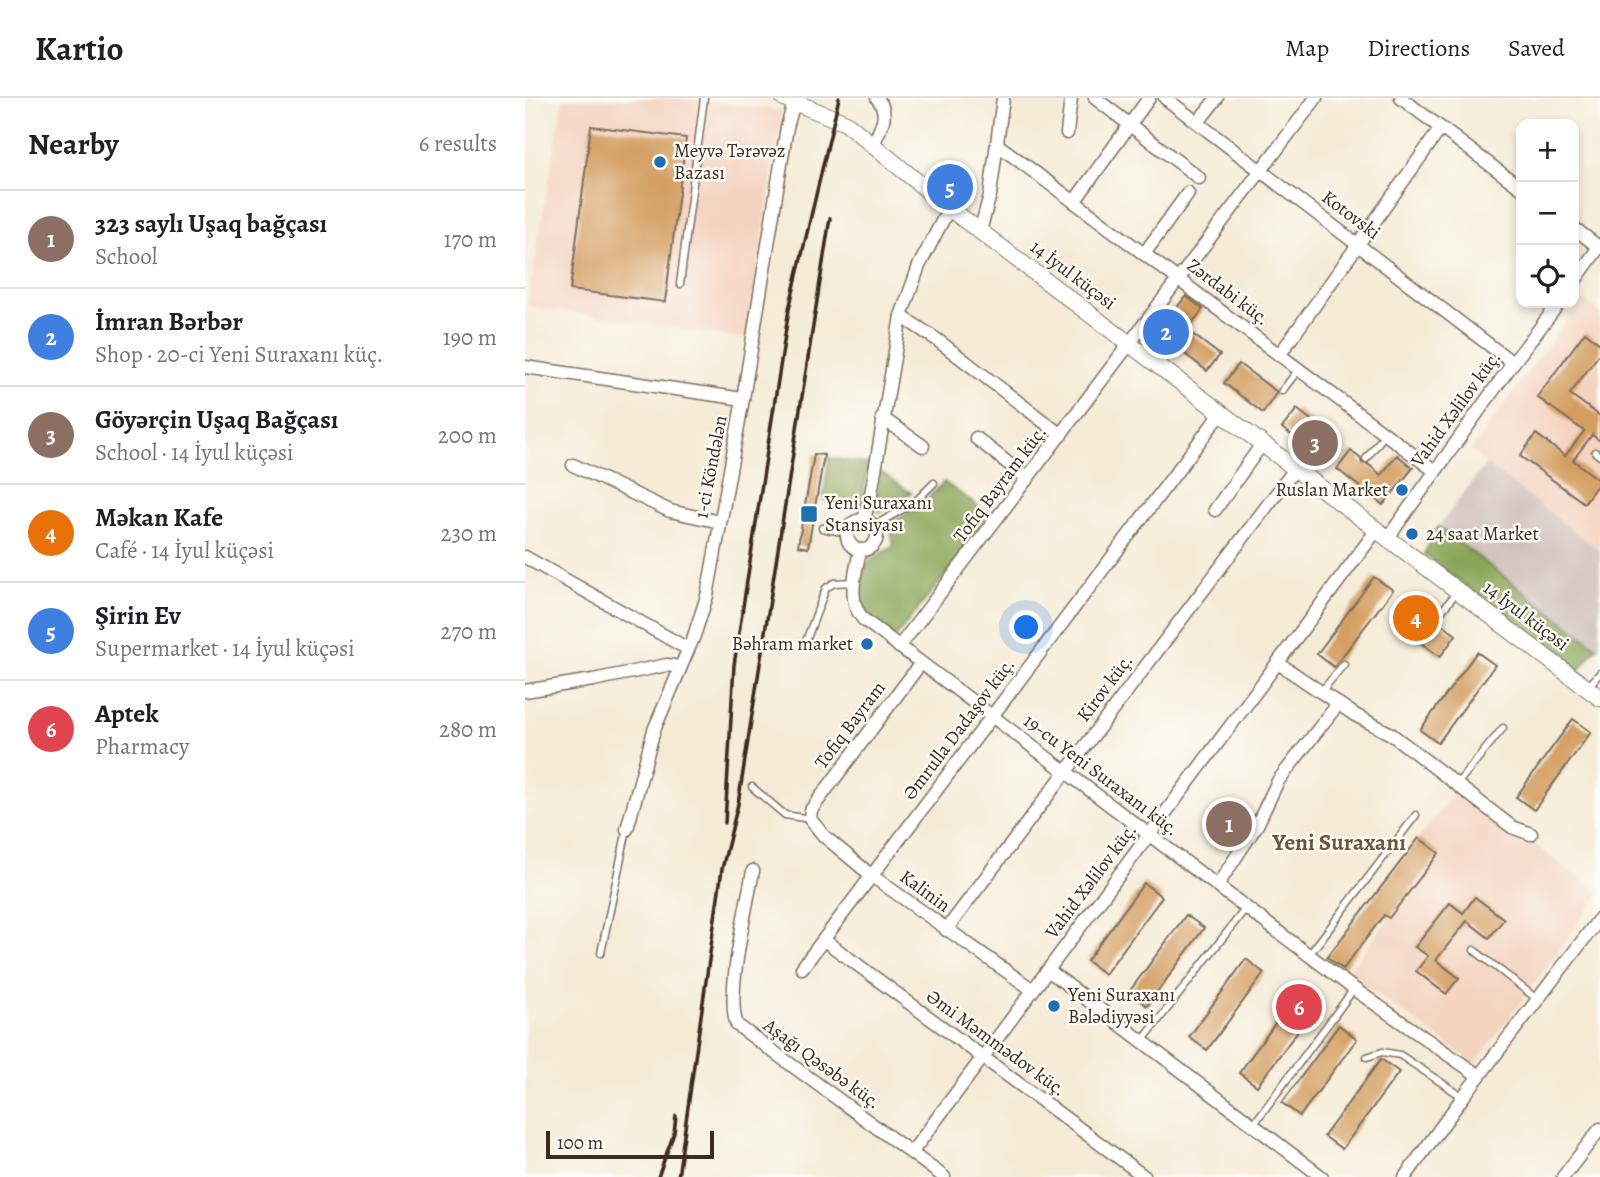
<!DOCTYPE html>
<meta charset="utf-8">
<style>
body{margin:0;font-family:Alegreya,serif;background:#f2f2f2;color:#202124}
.controls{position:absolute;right:21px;top:21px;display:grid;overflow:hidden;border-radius:14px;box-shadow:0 4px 10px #0003}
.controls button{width:63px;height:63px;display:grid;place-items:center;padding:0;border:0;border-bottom:2px solid #e0e0e0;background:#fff;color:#202124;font:35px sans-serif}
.scale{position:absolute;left:21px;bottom:18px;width:168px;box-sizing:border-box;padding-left:7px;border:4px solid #3b2a1e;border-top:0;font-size:19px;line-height:24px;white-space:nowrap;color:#3b2a1e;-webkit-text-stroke:5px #fdfcf7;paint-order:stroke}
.you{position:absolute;left:502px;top:530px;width:24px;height:24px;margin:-18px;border:5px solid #fff;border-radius:50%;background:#1a73e8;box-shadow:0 0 0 10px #1a73e833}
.badge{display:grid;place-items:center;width:46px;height:46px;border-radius:50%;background:#1a73e8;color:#fff;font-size:23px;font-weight:700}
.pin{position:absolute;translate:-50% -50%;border:4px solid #fff;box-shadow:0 2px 7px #0006}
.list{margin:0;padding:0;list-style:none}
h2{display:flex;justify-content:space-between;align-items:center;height:91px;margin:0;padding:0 28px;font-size:30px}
h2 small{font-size:23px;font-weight:400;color:#757577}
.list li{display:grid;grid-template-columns:46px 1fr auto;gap:21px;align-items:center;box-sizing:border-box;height:98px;padding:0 28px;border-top:2px solid #e0e0e0}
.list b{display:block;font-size:26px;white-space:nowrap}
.list p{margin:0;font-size:23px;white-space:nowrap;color:#757577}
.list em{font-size:23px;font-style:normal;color:#757577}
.icon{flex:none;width:38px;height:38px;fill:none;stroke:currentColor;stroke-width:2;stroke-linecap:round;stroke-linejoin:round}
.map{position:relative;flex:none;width:1075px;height:1079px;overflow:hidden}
header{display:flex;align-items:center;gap:42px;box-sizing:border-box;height:98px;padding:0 35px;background:#fff;border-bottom:2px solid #e0e0e0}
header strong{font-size:33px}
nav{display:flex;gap:38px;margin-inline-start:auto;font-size:24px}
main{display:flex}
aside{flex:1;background:#fff}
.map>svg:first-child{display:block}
.built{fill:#f4d3c0}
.industrial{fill:#d0c0bc}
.forest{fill:#89a557;stroke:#62683a;stroke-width:2}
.building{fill:#d49e61}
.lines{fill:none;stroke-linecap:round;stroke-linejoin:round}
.service-casing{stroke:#7c6e5e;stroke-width:9}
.minor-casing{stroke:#7c6e5e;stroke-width:15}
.tertiary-casing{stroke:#7c6e5e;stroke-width:18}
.service{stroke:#fff;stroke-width:6}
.minor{stroke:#fff;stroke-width:12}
.tertiary{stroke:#fff;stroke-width:16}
.rail{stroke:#3b2a1e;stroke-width:3.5}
.poi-dot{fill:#1f6fb2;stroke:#fdfcf7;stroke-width:2.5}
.labels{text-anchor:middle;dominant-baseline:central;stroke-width:5;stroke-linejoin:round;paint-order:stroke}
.poi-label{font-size:19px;fill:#3b2a1e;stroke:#fdfcf7;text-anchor:start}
.street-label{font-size:19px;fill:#3b2a1e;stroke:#fdfcf7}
.quarter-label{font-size:23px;font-weight:bold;fill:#715335;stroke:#fdfcf7}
</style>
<header>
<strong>Kartio</strong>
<nav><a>Map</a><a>Directions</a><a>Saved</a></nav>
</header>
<main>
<aside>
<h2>Nearby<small>6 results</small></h2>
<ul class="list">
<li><span class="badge" style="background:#8d6e63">1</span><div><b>323 saylı Uşaq bağçası</b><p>School</p></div><em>170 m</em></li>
<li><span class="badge" style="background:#3f7fe0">2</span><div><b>İmran Bərbər</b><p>Shop · 20-ci Yeni Suraxanı küç.</p></div><em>190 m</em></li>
<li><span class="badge" style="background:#8d6e63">3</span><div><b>Göyərçin Uşaq Bağçası</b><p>School · 14 İyul küçəsi</p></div><em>200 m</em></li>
<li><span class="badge" style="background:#e8710a">4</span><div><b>Məkan Kafe</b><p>Café · 14 İyul küçəsi</p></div><em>230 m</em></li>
<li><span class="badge" style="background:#3f7fe0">5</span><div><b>Şirin Ev</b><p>Supermarket · 14 İyul küçəsi</p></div><em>270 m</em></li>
<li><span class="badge" style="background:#e0444e">6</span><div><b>Aptek</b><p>Pharmacy</p></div><em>280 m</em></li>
</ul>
</aside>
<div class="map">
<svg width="1075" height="1079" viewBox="0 0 1075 1079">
<rect width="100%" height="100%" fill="#fdfcf7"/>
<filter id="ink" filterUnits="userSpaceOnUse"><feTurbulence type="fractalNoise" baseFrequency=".0143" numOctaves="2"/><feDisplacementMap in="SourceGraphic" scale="14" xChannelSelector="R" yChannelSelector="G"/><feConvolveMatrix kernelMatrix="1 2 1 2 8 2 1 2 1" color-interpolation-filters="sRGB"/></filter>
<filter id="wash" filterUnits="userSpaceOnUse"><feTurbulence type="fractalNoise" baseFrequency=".00686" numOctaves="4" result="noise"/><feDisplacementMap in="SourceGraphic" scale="28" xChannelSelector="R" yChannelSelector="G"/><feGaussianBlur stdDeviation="1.57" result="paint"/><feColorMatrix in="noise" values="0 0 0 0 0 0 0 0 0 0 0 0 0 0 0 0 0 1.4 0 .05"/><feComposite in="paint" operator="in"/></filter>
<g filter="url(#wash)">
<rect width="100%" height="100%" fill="#f5ebd6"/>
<g class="built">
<path d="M38 0H155L257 13 222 241 2 208Z"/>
<path d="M1057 201 1075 214V453L961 366 946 352Z"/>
<path d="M930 693 992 742H1004L1075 796 950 966 822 875 913 756 894 740Z"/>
</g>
<path class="industrial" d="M961 366 1075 453V552L913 429Z"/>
<g class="forest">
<path d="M304 360 343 366 337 407 298 402Z"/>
<path d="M356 374 386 395 355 414 350 410Z"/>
<path d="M419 384 467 418 370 540 337 512 332 497 336 479 345 462 369 448 364 424 392 412Z"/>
<path d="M913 429 1072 549 1054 573 899 456Z"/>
</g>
<g id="blocks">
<g class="building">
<path d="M66 28 161 40 140 204 45 192Z"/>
<path d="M661 198 678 211 662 232 695 257 682 273 632 234Z"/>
<path d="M1060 234 1075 246V255L1045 296 1075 318V343L1067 337 1048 362 1075 383 1059 405 995 358 1011 336 1040 358 1059 333 1012 299Z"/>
<path d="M714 266 752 294 738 315 699 285Z"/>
<path d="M772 311 811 341 797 359 757 330Z"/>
<path d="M826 353 835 360 837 365 843 366 856 377 872 357 888 370 858 407 812 371Z"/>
<path d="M289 356 299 357 283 450 273 448Z"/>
<path d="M849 479 868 492 809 569 792 556Z"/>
<path d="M892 507 931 537 915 559 875 529Z"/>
<path d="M952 554 970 567 913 645 895 632Z"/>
<path d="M1048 621 1066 634 1009 712 991 699Z"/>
<path d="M894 740 914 755 864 820 859 817 818 871 802 859Z"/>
<path d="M619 785 637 799 580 876 562 863Z"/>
<path d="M950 799 979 821 964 840 942 823 911 862 934 880 921 896 891 873 903 858 890 849 925 805 938 815Z"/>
<path d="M661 817 679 830 622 908 604 894Z"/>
<path d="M721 861 739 875 682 952 664 939Z"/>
<path d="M771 897 789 911 732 988 714 975Z"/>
<path d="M814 927 832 941 775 1018 757 1005Z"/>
<path d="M856 961 874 974 817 1051 799 1038Z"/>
</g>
</g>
</g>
<g filter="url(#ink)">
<use href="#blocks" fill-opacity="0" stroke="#7c6e5e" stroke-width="2"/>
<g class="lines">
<g class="service-casing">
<g id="service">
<path d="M155 186 179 0"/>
<path d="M757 293 774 271"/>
<path d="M1070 354 1075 358"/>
<path d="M841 361 860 336"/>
<path d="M350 427 389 405 409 385"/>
<path d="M297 430 322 435"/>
<path d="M913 518 931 495"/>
<path d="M281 543 301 490 309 485 329 484"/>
<path d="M1063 589 1075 575"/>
<path d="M796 594 819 566"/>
<path d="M932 686 978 630"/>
<path d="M227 689 260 717 285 721"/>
<path d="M949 852 1012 901"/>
<path d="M76 855 102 731"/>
<path d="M784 857 891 717"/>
<path d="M618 942 721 810"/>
<path d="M842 959 857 954 875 957 938 999"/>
<path d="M728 1027 829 891"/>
</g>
</g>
<g class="minor-casing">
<g id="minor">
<path d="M570 0 674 80"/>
<path d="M640 0 988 265"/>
<path d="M876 0 996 90"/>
<path d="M673 24 692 0"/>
<path d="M542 35 546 0"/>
<path d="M473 47 910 373"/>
<path d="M347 49C355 30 366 17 352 0"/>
<path d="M549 104 624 0"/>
<path d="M1049 130 1075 150"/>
<path d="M455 133 465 97 478 0"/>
<path d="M619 156 663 95"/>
<path d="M1049 184 1074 149"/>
<path d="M376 218 411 241 536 337"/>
<path d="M755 256 916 30"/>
<path d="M0 269 218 301"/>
<path d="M357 320 398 348"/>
<path d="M451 340 503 381"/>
<path d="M48 367 145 413 195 424"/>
<path d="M690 412 737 346"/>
<path d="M339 421 346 396 376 218 394 168 424 110"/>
<circle cx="337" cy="437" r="15"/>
<path d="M862 441 988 265 1034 205"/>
<path d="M335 452C331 475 321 501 338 521L829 891 954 978"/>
<path d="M0 459 163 551"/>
<path d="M374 549 791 0"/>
<path d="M396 565 286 712 285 721 299 738 347 778 508 892"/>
<path d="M753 565 830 617 866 636 987 729 1006 736"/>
<path d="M0 593 68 582 142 567 154 569"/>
<path d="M102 731 129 632 169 538 182 498 218 301 262 29 269 5"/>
<path d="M228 773C222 807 200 898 212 927L419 1079"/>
<path d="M692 788 732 727 753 683 813 606"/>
<path d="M421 832 770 371"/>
<path d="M299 842 620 1079"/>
<path d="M277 870 696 315"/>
<path d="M523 872 797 1079"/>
<path d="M387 1054 851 433"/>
<path d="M880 1079 938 999 1075 820"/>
<path d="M1038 1079 1075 1031"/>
</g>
</g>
<g class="tertiary-casing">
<path id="tertiary" d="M259 0 321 25 424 110 1075 600"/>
</g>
<use href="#service" class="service"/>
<use href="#minor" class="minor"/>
<use href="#tertiary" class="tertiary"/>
<g class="rail">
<path d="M200 725 209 567 264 211 314 0"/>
<path d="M133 1079 149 1035 151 1018"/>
<path d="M153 1079 197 771 213 706 305 120"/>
</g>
</g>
</g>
<g class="poi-dot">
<circle cx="135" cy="64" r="7"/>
<circle cx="877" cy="392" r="7"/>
<rect x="275" y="407" width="18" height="18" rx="3.5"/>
<circle cx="887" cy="436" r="7"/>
<circle cx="342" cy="546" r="7"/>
<circle cx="529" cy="908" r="7"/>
</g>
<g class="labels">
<g class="poi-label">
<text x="149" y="53">Meyvə Tərəvəz<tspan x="149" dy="22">Bazası</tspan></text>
<text x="863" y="392" text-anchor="end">Ruslan Market</text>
<text x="300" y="405">Yeni Suraxanı<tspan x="300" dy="22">Stansiyası</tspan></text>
<text x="901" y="436">24 saat Market</text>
<text x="328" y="546" text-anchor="end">Bәhram market</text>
<text x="543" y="897">Yeni Suraxanı<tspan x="543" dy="22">Bələdiyyəsi</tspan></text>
</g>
<g class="street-label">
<text transform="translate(826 117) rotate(37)">Kotovski</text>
<text transform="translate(548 177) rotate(37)">14 İyul küçəsi</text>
<text transform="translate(703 194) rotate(37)">Zərdabi küç.</text>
<text transform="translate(931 311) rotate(-54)">Vahid Xəlilov küç.</text>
<text transform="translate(186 369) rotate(-79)">1-ci Köndələn</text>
<text transform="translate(475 386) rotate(-53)">Tofiq Bayram küç.</text>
<text transform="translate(1001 518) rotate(37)">14 İyul küçəsi</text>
<text transform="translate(580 590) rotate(-53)">Kirov küç.</text>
<text transform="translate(325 627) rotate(-53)">Tofiq Bayram</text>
<text transform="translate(434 631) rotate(-53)">Əmrulla Dadaşov küç.</text>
<text transform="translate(576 677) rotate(37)">19-cu Yeni Suraxanı küç.</text>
<text transform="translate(566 783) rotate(-53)">Vahid Xəlilov küç.</text>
<text transform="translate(400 793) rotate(36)">Kalinin</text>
<text transform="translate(471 945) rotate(36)">Əmi Məmmədov küç.</text>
<text transform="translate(297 966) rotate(36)">Aşağı Qəsəbə küç.</text>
</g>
<g class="quarter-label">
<text x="814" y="744">Yeni Suraxanı</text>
</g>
</g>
</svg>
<div class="controls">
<button>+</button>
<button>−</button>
<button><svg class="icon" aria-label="locate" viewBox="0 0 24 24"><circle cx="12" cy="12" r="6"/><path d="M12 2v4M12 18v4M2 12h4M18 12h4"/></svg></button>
</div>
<div class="scale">100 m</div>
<div class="you"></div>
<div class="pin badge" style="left:704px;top:726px;background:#8d6e63">1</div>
<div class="pin badge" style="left:641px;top:234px;background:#3f7fe0">2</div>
<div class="pin badge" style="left:790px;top:345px;background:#8d6e63">3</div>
<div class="pin badge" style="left:891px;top:520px;background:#e8710a">4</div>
<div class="pin badge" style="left:425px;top:89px;background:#3f7fe0">5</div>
<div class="pin badge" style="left:774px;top:909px;background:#e0444e">6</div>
</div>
</main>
